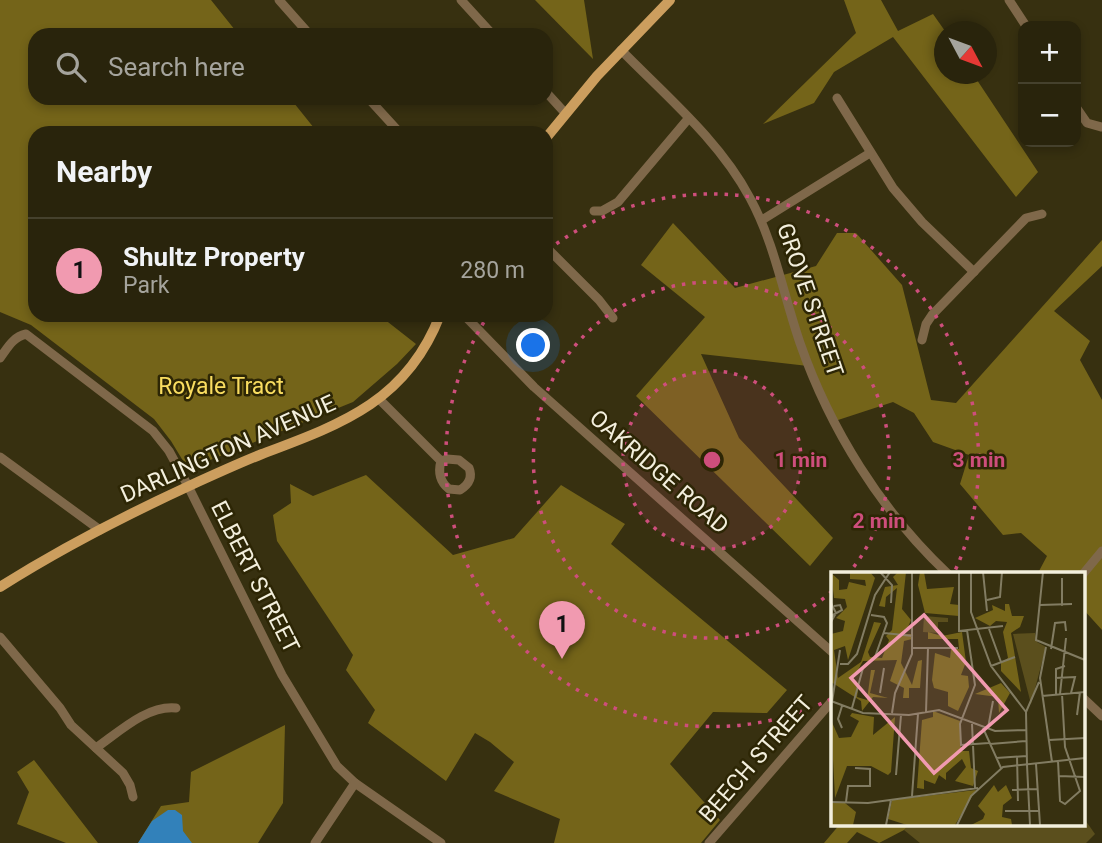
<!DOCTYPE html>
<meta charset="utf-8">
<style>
body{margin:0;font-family:Roboto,sans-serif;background:#35301a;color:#f1f3f6}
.controls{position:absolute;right:21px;top:21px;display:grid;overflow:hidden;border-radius:14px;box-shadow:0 4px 10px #0003}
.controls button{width:63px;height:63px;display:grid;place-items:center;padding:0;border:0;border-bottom:2px solid #45412d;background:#29240c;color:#f1f3f6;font:35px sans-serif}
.compass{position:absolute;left:934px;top:21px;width:63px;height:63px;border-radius:50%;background:#29240c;box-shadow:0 4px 10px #0003;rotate:131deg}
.you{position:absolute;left:534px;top:346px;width:24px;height:24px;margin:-18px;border:5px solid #fff;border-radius:50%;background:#1a73e8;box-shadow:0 0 0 10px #1a73e833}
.badge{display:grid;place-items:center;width:46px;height:46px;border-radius:50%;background:#f19ab0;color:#111;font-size:23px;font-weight:700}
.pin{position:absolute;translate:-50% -58px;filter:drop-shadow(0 2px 4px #0008)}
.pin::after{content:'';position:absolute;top:37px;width:24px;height:21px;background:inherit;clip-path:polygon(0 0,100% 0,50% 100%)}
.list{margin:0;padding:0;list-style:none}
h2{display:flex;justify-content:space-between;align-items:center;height:91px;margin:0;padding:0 28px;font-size:30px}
h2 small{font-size:23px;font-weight:400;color:#a5a49d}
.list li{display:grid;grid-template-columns:46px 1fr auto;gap:21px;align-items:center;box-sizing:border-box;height:105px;padding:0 28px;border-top:2px solid #45412d}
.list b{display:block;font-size:26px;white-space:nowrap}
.list p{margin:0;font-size:23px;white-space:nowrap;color:#a5a49d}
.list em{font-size:23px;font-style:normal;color:#a5a49d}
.icon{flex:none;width:38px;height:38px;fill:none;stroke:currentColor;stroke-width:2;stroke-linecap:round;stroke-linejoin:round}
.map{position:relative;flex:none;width:1102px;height:843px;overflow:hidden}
.search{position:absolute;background:#29240c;box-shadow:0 4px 10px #0003;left:28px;top:28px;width:525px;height:77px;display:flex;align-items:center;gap:18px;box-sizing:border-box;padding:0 24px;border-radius:21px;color:#a5a49d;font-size:26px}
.panel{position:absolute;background:#29240c;box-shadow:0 4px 10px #0003;left:28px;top:126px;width:525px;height:196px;border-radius:21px}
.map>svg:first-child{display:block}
.green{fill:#5b4f1d}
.forest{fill:#746419}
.water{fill:#3281ba}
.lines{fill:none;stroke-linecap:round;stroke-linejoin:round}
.minor{stroke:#7f684a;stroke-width:9}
.major{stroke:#cc9e5e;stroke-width:10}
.ring{fill:none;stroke:#ce4e7c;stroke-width:3.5;stroke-dasharray:3.5 7}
.labels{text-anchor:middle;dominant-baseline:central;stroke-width:5;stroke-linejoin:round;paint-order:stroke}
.street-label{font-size:23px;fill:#f3efdd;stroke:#2d2605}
.park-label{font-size:23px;fill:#f9dd60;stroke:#2d2605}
.inset-road{fill:none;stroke:#827c62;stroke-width:2}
.view{fill:#f19ab0;fill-opacity:0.15;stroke:#f19ab0;stroke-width:3.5}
.inset-edge{fill:none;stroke:#f3efdd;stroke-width:3.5}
.centre{fill:#ce4e7c;stroke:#2d2605;stroke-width:3.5}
.ring-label{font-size:21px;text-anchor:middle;font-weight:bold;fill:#ce4e7c;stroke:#2d2605;stroke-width:5;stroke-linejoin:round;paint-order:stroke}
</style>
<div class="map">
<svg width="1102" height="843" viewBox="0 0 1102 843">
<rect width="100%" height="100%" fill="#373010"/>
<path class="green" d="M1083 817 1095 834 1086 843H920L904 830 910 824H1083Z"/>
<g class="forest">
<path d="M0 0H211L239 35H35V98H290L318 133H35V315H379L416 344 397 364 353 402 188 469 171 441 154 419 31 325 0 312Z"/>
<path d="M535 0H584L593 59Z"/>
<path d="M844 0H881L898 31 933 14 945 31 944 74H973L1038 172 1016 197 893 37 834 72 814 103 763 124 856 33Z"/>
<path d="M673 223 735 288 816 266 837 233H856L902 285 931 400 956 403 1102 240V266L1054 311 1090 341 1080 360 1102 400V630L1083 609V574L1038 573 1047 556 1021 533 1003 535 960 484 969 455 933 442 914 413 893 402 835 421 808 366 701 354 739 438 833 538 810 566 636 396 705 317 641 265Z"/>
<path d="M366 475 453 555 514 538 561 485 625 524 611 544 787 690 767 713 713 712 670 764 720 820 701 843H554L560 819 494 791 514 762 490 742 475 733 446 781 368 723 375 710 346 670 353 655 277 541 273 515 291 503 290 484 313 496Z"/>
<path d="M285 725 283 803 258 843H138L161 806 189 802 191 772Z"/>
<path d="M34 760 98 843H66L17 824 29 792 17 772Z"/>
<path d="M840 824H910L904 830 879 843 857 832 847 843H824Z"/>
</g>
<path class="water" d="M168 810H175L182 815 183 831 192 843H138L152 821Z"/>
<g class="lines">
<g class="minor">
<path d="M279 0 310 35"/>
<path d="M461 0 493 35"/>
<path d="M1009 0 1026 26"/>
<path d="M621 50C666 96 719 140 750 198 775 244 783 294 800 343 830 429 881 511 948 574"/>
<path d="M546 92 566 114"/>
<path d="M368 98 400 133"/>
<path d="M837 98 893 188 922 222 974 272"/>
<path d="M1076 107 1087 123 1101 127"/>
<path d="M594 211H602L618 202 688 119"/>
<path d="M762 220 870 153"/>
<path d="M546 247 599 300 613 318"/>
<path d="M464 315 534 387 832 652"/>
<path d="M922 340 926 324 932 315 1026 218 1042 214"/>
<path d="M0 358C8 347 13 337 26 334L153 431 169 451 188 486 282 675 337 766 355 783 441 843"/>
<path d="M380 400 441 461"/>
<path d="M0 457 100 530"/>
<path d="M447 459 459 460 469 468C473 478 468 485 460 490L449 489C440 482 438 472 441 461Z"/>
<path d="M1083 574 1102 551"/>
<path d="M0 637 60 708 71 725 123 773 130 785 133 797"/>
<path d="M1083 698 1102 716"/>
<path d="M96 748C119 732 147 705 176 708"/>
<path d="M315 843 355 783"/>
<path d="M709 843 832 701"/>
</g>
<g class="major">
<path d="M546 138 597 76 670 0"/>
<path d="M0 587C60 549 124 516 189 486 213 475 237 464 262 454 342 424 407 401 440 315"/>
</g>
</g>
<circle cx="712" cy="460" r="89" fill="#ce4e7c" fill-opacity=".12"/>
<g class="ring">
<circle cx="712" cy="460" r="89"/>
<path d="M832 591A178 178 0 1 1 849 573"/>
<path d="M831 699A267 267 0 0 1 487 317M548 250A267 267 0 0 1 954 573"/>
</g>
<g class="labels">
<g class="street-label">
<text transform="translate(810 300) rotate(71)">GROVE STREET</text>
<text transform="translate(228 449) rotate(-24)">DARLINGTON AVENUE</text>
<text transform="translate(659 472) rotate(41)">OAKRIDGE ROAD</text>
<text transform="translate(255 577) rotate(63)">ELBERT STREET</text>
<text transform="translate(756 759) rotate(-49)">BEECH STREET</text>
</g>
<g class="park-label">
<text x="221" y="386">Royale Tract</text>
</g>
</g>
<g transform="translate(831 572)">
<rect width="254" height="254" fill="#373010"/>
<path d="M93 44 117 46V50H107V61L92 60ZM204 61 206 70 215 75 200 132 182 62Z" fill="#5b4f1d"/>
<path d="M19 0H39L44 6 17 88 14 74 3 78 7 106 30 90 43 50 50 51 37 80 39 85 51 86 58 68 55 64 61 58 66 16 55 25 54 35 48 34 54 15 67 13 62 5 67 0H75L71 37 80 48 74 62H81V67L73 69 70 91 81 113 87 89 91 88 89 116H78V126H72L73 116 59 109 66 88 32 89 21 109 28 112 26 125 36 128 40 98H44L39 121 57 126 42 125 31 139 30 129 0 110V62L12 59 14 49 5 46 16 35 14 27 3 26 0 1 8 8V18L16 17 18 10 35 14 34 8 19 7ZM89 0H93L96 17 123 15 119 32 128 33V44L94 41 87 13ZM174 32H178L181 44H193L189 55 180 61 190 120 170 99V91L177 86 172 60 176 50 165 49 159 54 144 46 162 38 161 33 174 39ZM97 60 111 64 131 60 135 90 130 103 137 104 138 115 127 139 117 134V120L103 116 101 108 104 81 119 86 120 77H128L127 67H97ZM170 111 179 121 168 141 167 125 144 122ZM102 139 129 149 130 179H138L140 196 147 199 142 214 124 209 135 195 131 187 115 201V208L108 203 104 212 93 208V217L86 216 91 148 102 145ZM21 141 43 145 42 163 64 145 60 200 57 203 40 194H16L4 226 0 148 8 166 20 165 28 149 19 144ZM163 213 167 220 175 213 181 226 172 233 171 245 180 247 181 253H140L152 247 154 242 147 234ZM145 218 124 253H76L57 247 61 228ZM0 231H14L25 240 22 253H0Z" fill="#746419"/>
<path class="inset-road" d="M49 0 61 13 60 31M128 0V59L172 54M140 0V40L160 94 195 140 196 192M152 0 156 39M212 0 205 68 254 88M156 28 169 25 171 0M0 31 5 41 0 50M209 33 241 32M231 34V6M40 43 53 45 56 51 44 85M0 44 11 38 9 33 3 34M158 57 170 90M136 58 144 113 129 152 130 173 158 171M53 61 82 64M215 75 209 106 221 190M81 76H127M220 77 224 51 234 50 235 59M9 92H17L26 82 44 23 59 0M160 94 184 85M224 106 244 105 240 121M49 121 53 96M229 122 235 66M225 123V97L234 94M211 124 254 120M0 129 32 141 78 143 108 138 164 159 195 158M1 130 9 78M11 134 7 147 11 156M21 136 32 96M95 140 97 76M195 140 208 110M61 141 64 121 81 82V0M246 143 249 120M141 152 144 216M152 156 170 196M157 156 162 129M218 168 254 166M159 172 195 169M186 184 187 229M165 186 196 184M227 189 229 229 234 232 249 219 234 175 231 122M205 192 209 253M196 193 199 253M65 203 70 143M228 204 254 205M181 218 206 217M81 224 87 142M0 230 37 231 147 216M15 230 17 214H39V197L24 196M174 239H208M55 253 60 228M126 253 140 224 172 195 254 186"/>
<path class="view" d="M93 43 176 138 103 201 20 106Z"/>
<rect width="254" height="254" class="inset-edge"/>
</g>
<circle cx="712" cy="460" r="10" class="centre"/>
<g class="ring-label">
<text x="801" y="467">1 min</text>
<text x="979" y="467">3 min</text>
<text x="879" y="528">2 min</text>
</g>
</svg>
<div class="controls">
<button>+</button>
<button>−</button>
</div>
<svg class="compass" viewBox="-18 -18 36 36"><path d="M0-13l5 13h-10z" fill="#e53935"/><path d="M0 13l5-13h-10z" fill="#a5a49d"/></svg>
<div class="you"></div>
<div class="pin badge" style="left:562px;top:659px">1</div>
<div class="search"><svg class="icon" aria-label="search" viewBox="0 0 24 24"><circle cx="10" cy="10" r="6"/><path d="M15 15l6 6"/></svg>Search here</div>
<section class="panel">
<h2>Nearby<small></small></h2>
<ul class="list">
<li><span class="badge">1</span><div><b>Shultz Property</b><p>Park</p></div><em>280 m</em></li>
</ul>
</section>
</div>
